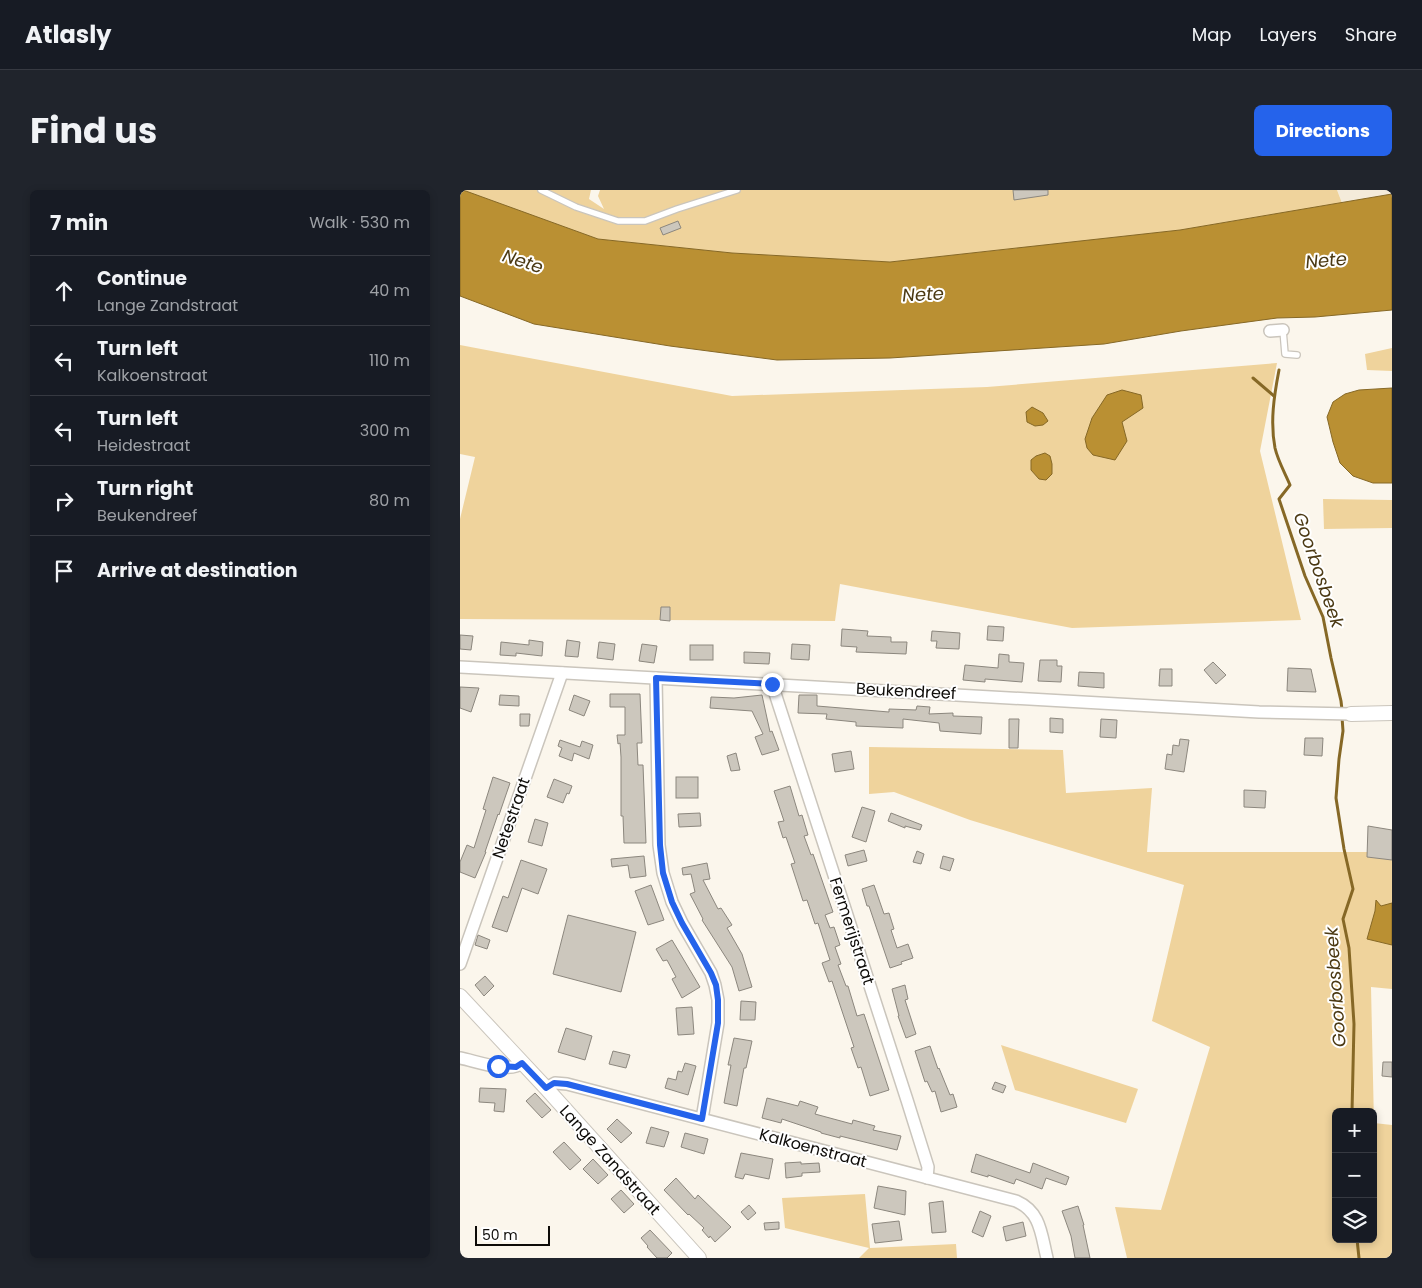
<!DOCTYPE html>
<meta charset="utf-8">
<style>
body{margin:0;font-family:Poppins,sans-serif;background:#20242c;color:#f1f3f6}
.controls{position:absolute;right:15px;bottom:15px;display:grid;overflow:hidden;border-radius:8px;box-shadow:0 2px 8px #0003}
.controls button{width:45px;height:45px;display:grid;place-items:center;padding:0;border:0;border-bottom:1px solid #363941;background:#171b24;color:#f1f3f6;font:25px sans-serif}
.scale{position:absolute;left:15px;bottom:12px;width:75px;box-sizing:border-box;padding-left:5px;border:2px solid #0d0b08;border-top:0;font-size:14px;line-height:18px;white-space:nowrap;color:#0d0b08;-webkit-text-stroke:4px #fff;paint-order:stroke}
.stop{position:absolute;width:15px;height:15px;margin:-11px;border:4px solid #2563eb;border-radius:50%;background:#fff}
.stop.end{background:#2563eb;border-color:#fff;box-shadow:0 1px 5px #0008}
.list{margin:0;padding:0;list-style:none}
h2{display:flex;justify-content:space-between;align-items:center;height:65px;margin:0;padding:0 20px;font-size:21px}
h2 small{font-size:16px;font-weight:400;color:#9ea1a6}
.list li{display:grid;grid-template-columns:32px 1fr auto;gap:15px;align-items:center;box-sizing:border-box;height:70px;padding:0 20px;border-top:1px solid #363941}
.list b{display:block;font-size:19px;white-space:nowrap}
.list p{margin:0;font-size:16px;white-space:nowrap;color:#9ea1a6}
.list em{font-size:16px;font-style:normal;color:#9ea1a6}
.icon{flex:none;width:28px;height:28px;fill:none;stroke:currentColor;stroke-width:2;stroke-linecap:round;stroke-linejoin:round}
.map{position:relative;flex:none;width:932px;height:1068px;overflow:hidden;border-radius:8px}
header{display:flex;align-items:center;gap:30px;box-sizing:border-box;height:70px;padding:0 25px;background:#171b24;border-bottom:1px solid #363941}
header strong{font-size:24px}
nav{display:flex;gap:28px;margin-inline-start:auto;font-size:18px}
.intro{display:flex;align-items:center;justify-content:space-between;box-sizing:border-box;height:120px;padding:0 30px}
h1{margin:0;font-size:35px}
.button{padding:12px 22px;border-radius:8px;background:#2563eb;color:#fff;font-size:18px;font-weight:700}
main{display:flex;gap:30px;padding:0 30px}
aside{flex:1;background:#171b24;border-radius:8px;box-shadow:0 2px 8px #0003}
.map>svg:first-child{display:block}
.built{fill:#f4ebda}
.green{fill:#efd39c;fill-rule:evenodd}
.water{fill:#ba9033;stroke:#866826}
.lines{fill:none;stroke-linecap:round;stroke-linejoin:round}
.stream{stroke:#866826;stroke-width:3}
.building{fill:#ccc7bd;stroke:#8c877e}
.service-casing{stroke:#cac5bc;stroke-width:8}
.minor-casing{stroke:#cac5bc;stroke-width:14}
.tertiary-casing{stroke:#cac5bc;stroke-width:16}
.service{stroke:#fff;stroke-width:5.5}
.minor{stroke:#fff;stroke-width:11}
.tertiary{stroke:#fff;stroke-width:14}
.route{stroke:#2563eb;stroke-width:6}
.labels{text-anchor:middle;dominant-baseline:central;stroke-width:4;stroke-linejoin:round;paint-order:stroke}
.street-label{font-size:16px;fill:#0d0b08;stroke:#fff}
.water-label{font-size:18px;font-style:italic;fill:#4b3913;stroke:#fff}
</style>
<header>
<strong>Atlasly</strong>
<nav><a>Map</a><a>Layers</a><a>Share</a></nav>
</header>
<div class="intro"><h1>Find us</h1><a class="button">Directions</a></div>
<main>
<aside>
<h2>7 min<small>Walk · 530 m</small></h2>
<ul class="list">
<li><svg class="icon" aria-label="ahead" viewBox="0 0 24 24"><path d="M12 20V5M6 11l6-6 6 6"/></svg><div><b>Continue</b><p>Lange Zandstraat</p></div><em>40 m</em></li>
<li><svg class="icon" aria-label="left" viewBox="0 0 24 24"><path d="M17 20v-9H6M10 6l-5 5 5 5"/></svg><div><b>Turn left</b><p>Kalkoenstraat</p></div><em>110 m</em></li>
<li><svg class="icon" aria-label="left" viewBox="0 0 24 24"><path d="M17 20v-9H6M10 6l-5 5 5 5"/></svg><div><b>Turn left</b><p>Heidestraat</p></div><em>300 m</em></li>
<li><svg class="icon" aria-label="right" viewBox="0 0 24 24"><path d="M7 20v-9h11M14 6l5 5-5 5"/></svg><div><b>Turn right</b><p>Beukendreef</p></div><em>80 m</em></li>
<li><svg class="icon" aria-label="arrive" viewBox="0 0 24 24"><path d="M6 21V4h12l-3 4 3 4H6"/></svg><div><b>Arrive at destination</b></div></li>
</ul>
</aside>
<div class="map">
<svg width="932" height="1068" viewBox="0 0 932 1068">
<rect width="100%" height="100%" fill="#fbf6ec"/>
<path class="built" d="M877 0H932V4L882 13Z"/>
<g class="green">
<path d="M3 0H131L129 9 144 19 138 6 140 0H877L882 13 720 40 430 72 272 63 138 49Z"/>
<path d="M0 155 272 206 527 197 817 173 800 261 841 430 612 438 380 394 375 431 0 429V329L15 267 0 264Z"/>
<path d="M932 158V181L907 180 905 164Z"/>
<path d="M863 309 932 310V338L864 339Z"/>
<path d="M409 557 603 560 606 603 692 598 687 662H932V799L911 797 914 933 932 935V1068H667L655 1017 701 1020 750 857 692 831 724 695 510 630 434 602 409 604ZM876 922H913V1049H876Z"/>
<path d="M541 855 678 899 666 933 555 900Z"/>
<path d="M405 1004 410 1058 496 1054 497 1068H399L409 1058 325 1038 322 1008Z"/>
</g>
<g class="water">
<path d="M0 0H3L138 49 272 63 430 72 720 40 932 4V120L855 127 817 128 721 141 644 154 430 168 317 170 210 156 74 134 0 106Z"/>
<path d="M932 198V293H913L893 286 880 273 873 252 867 227 873 212 885 204 899 200Z"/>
<path d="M662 200 681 205 683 218 662 232 667 251 655 270 633 265 627 258 625 249 632 228 647 205Z"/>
<path d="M572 217 583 223 588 231 583 235 575 236 567 232 566 222Z"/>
<path d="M585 263 590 266 592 274V284L586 290 579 289 571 280V270L576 266Z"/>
<path d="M916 710 921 716 932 713V755L907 749 915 721Z"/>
</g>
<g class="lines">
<g class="stream">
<path d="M819 180C814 206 810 232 815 258 818 271 825 283 830 295L819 309 845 386 863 427 871 468 881 511 882 520"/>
<path d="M793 188 814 206"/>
<path d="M882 527 883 541 879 569 876 608 884 659 893 699 883 729 889 758 894 834 892 922"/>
<path d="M897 1049 899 1068"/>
</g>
</g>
<g class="building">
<path d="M553 0H588V5L554 10Z"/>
<path d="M218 31 221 38 203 45 200 38Z"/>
<path d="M201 417H210V431L200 430Z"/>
<path d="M528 436 544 437 543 451 527 450Z"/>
<path d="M382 439 408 441 407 446 431 447V452H447L446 464 396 462 397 457 381 456Z"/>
<path d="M472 441 500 443 499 459 476 458 477 451H471Z"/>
<path d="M0 445 13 446 11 460 0 459Z"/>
<path d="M69 450 83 452 82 466 56 463V466L40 465 41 452 69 455Z"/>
<path d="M107 450 120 452 118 467 105 466Z"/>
<path d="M139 452 155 454 153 470 137 468Z"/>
<path d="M182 454 197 456 194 473 179 471Z"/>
<path d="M332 454 350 455 349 470 331 469Z"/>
<rect x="230" y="455" width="23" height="15"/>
<path d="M284 462 310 463 309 474 284 473Z"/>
<path d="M539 464 549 465V472L564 473 562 492 525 489V492L503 490 505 475 538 478Z"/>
<path d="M580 470H597V476H602L601 492 578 491Z"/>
<path d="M753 472 766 485 756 494 744 480Z"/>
<path d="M828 478 851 479 856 502 827 501Z"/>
<path d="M700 479H712V496H699Z"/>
<path d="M619 482 644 483V498L618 496Z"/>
<path d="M0 497 19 498 11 522 0 518Z"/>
<path d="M150 504H180L182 553H177L178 575H183L186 653H164L163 626H161V567L160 553 158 554 157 545H165V517H150Z"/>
<path d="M40 505 59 506V516L39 515Z"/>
<path d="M114 505 130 511 124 526 109 520Z"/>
<path d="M302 505 310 542 312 541 319 560 302 565 295 547 303 544 292 521 250 518 251 507 274 508Z"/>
<path d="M339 505H357V516L429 522V519L456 520 457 516 470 517 469 524 493 523V526L522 527 521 544 480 541 479 533 443 529V538L396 536V532L366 529 367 524 338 523Z"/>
<path d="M60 524H70L69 536H60Z"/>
<path d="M590 528 603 529V543L590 542Z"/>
<path d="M549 529H559L558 558H549Z"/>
<path d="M641 529 657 530 656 548 640 547Z"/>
<path d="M845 548H863L862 566 844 565Z"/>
<path d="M720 549 729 550 724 582 705 579 707 564 712 565 713 555 719 556Z"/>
<path d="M100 550 120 557 122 551 133 555 129 569 114 563 112 571 99 566 102 558 98 556Z"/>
<path d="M391 561 394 579 375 582 372 564Z"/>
<path d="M276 563 280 580 271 581 267 566Z"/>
<path d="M33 587 50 593 39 625 38 624 25 662H26L15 688 0 682V672L7 655 14 658 26 620 23 619Z"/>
<rect x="216" y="587" width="22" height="21"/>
<path d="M94 589 112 596 109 604 107 603 103 613 87 607Z"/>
<path d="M330 596 339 626 342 625 348 645 344 646 351 665 353 664 373 722 365 725 370 738 374 737 380 755 375 757 381 774 378 775 386 796H388L397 826 404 824 429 900 410 906 401 877 398 878 391 858 394 857 372 791 369 792 362 773 370 770 358 733 355 734 347 710 343 711 331 674 335 673 326 647 323 648 318 632 324 631 314 601Z"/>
<path d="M784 600 806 601 805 618 784 617Z"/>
<path d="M402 617 415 621 406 652 392 647Z"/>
<path d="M240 623 241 636 219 637 218 624Z"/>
<path d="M431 623 462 635 460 640 445 636V638L428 631Z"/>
<path d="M75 629 88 633 82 656 68 652Z"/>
<path d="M908 636 932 640V670L907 667Z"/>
<path d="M404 660 407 671 388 676 385 665Z"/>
<path d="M457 661 464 664 461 674 453 672Z"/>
<path d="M184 666 186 686 170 688 168 675 152 677 151 669Z"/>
<path d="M483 666 494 669 490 681 480 678Z"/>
<path d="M61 670 87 679 78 704 62 698 47 742 32 737 43 706 48 708Z"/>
<path d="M247 673 250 689 243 690 258 719 261 718 272 735 267 738 282 764 292 797 279 801 272 777 242 730 243 729 230 704 235 702 231 684 223 685 222 678Z"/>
<path d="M191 695 204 730 188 735 175 701Z"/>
<path d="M414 695 424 724 429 723 434 739 431 740 437 758 448 754 453 768 441 772 442 774 430 778 409 716H407L402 699Z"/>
<path d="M108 725 176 742 161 802 93 784Z"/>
<path d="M18 745 30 750 27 759 15 755Z"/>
<path d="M212 750 240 797 222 808 212 789 216 787 207 770 203 771 196 759Z"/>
<path d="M25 786 34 796 24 806 15 795Z"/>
<path d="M445 795 448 809 445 810 456 844 446 848 438 826H439L432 799Z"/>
<path d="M281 811 296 812 295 830H280Z"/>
<path d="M232 817 234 844 218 845 216 818Z"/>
<path d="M106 838 132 846 125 870 98 862Z"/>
<path d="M274 848 292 851 286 878H284L277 916 264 913 271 875H268Z"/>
<path d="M470 856 478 879 479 878 490 905 493 904 497 917 481 922 475 901 472 902 467 891 465 892 455 861Z"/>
<path d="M153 861 170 865 166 878 149 874Z"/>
<path d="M923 872H932V887L922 886Z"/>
<path d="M225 873 236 876 228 905 205 898 208 888 216 890 218 881 222 882Z"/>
<path d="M535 892 546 896 543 903 532 899Z"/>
<path d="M20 898 46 899 44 922 34 921 35 913 19 912Z"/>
<path d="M75 903 91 920 82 928 66 911Z"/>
<path d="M307 908 338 916 340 911 358 917 355 924 392 934 393 930 415 936 413 940 441 946 437 960 380 946V948L361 943V942L322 929 321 933 302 928Z"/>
<path d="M157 929 172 943 161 953 147 939Z"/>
<path d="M191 937 209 942 204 957 186 953Z"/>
<path d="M225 943 248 949 244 964 221 957Z"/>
<path d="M104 952 121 970 110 980 93 962Z"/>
<path d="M281 963 313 969 309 989 285 984 283 989 275 987Z"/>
<path d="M516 964 570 983 573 973 609 987 606 995 586 988 582 999 556 989 554 994 528 985V987L511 982Z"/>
<path d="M133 969 148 985 138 994 123 979Z"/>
<path d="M341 972V974L359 973 360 982 342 983V986L326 988 325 973Z"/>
<path d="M216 988 235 1009 238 1005 271 1037 255 1052 250 1046 249 1048 242 1040 244 1038 229 1024 228 1025 204 1000Z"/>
<path d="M418 996 446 1001 445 1025 414 1018Z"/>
<path d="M161 1000 174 1014 164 1023 151 1009Z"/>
<path d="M483 1011 486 1042 472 1043 469 1013Z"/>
<path d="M289 1015 296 1023 288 1030 281 1022Z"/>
<path d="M618 1016 624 1035H623L630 1068H615L611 1046 602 1021Z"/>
<path d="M520 1021 531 1026 523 1047 512 1042Z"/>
<path d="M439 1031 442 1050 415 1053 412 1034Z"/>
<path d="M319 1032V1039L305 1040 304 1033Z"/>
<path d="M563 1032 566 1046 546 1051 543 1037Z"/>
<path d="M190 1040 212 1063 207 1068H197L187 1057 188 1056 181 1048Z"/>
</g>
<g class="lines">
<g class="service-casing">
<g id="service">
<path d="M81 0 116 17 158 31H185L217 19 277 0"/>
<path d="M823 140 825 164 837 165"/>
</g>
</g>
<g class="minor-casing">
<g id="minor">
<path d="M810 141 823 140"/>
<path d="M0 477 799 522 891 524"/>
<path d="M196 488 199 655 203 683 212 712 222 733 251 783 255 795 258 810V833L242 929"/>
<path d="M312 494 447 910 468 977 467 988"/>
<path d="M0 774 102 483"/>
<path d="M0 868C16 871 49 884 62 873"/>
<path d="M86 898 95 893 107 894 556 1011C581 1022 581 1044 587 1068"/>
</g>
</g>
<g class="tertiary-casing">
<g id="tertiary">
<path d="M891 524 932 523"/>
<path d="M0 806 86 898 239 1068"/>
</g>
</g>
<use href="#service" class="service"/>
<use href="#minor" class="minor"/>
<use href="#tertiary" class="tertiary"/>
</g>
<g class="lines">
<path class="route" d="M38 876 56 877 62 873 86 898 94 893 107 894 242 929 258 833V810L256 795 251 783 222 733 212 712 203 683 200 655 196 488 312 494"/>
</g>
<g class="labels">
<g class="street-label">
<text transform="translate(446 501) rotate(3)">Beukendreef</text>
<text transform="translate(51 628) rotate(-71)">Netestraat</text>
<text transform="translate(392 741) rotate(72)">Fermerijstraat</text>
<text transform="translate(353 958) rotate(15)">Kalkoenstraat</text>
<text transform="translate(150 970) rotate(48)">Lange Zandstraat</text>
</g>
<g class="water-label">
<text transform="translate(866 70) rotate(-5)">Nete</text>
<text transform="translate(63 71) rotate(18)">Nete</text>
<text transform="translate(463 104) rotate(-3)">Nete</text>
<text transform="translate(859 380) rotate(71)">Goorbosbeek</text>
<text transform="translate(875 797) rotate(-94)">Goorbosbeek</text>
</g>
</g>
</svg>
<div class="controls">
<button>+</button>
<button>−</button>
<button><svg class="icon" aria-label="layers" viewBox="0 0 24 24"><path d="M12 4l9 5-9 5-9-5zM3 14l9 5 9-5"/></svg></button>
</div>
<div class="scale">50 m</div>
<div class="stop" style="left:38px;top:876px"></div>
<div class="stop end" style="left:312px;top:494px"></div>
</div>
</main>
